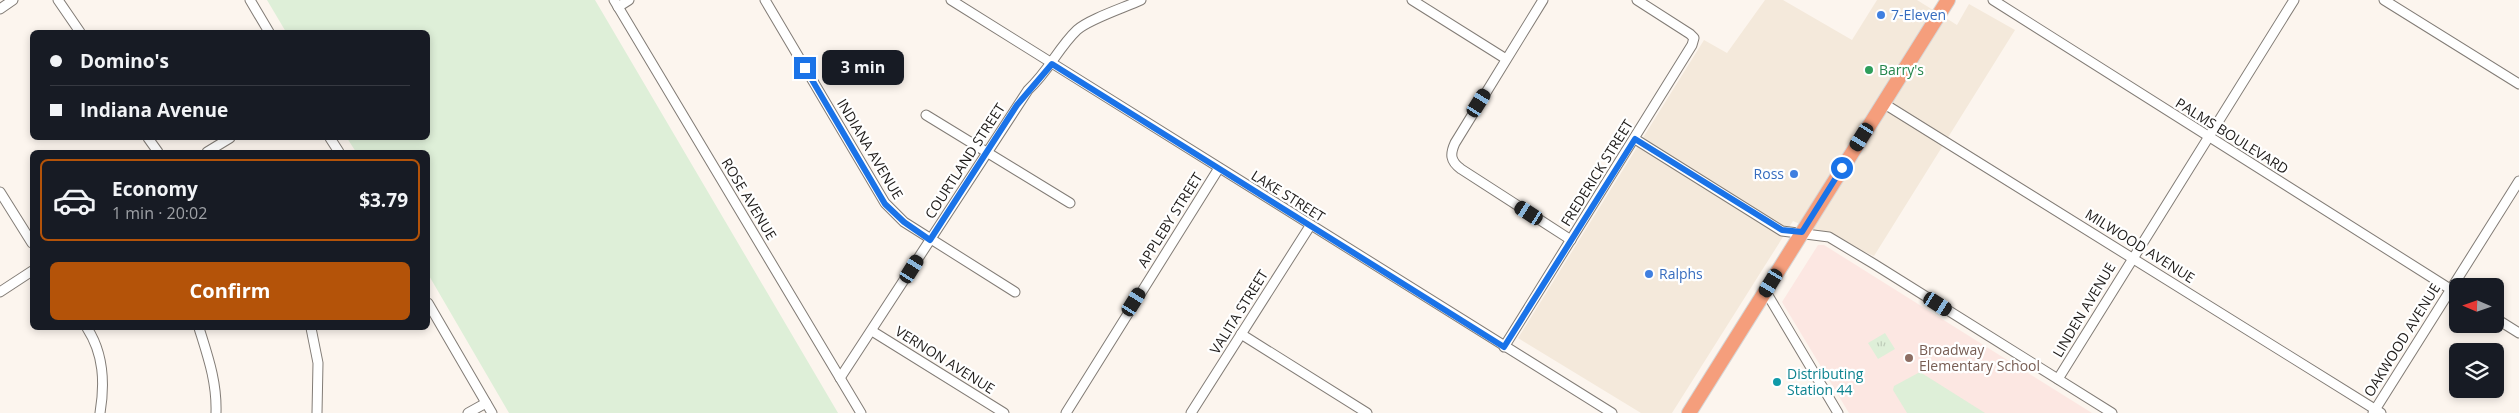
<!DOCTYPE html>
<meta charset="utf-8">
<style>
:root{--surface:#171b24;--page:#242831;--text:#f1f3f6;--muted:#9ea1a6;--line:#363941;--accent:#b45309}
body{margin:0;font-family:"Open Sans",sans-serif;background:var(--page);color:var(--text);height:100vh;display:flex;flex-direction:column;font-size:19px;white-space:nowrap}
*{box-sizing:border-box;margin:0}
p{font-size:16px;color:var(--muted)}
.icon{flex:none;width:28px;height:28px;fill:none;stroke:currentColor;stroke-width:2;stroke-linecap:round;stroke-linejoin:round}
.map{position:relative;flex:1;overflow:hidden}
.side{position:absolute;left:30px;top:150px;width:400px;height:180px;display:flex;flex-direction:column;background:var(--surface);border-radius:8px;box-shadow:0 2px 8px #0003}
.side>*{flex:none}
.top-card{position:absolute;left:30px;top:30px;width:400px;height:110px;border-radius:8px;box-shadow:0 2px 8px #0003;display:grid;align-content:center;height:110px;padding:0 20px;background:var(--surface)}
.needle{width:32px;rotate:272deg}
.tools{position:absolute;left:2449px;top:278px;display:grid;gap:10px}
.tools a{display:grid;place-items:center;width:55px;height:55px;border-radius:8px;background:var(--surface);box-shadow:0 2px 8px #0003;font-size:25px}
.end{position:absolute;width:22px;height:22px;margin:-11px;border:6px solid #1a73e8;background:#fff;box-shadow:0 0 0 2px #fff}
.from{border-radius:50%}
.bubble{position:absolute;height:35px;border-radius:8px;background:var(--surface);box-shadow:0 2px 8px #0003;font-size:16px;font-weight:700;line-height:35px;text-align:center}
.car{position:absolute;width:15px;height:30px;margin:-15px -8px;border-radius:6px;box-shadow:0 0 4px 1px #0007;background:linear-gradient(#222 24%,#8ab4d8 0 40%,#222 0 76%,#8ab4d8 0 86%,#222 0)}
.top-card b{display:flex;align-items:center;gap:18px;height:48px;font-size:19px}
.top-card b+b{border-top:1px solid var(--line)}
.top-card i{width:12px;height:12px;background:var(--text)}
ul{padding:9px 0 0;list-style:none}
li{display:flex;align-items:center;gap:15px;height:82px;margin:0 10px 8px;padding:0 10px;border:2px solid transparent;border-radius:8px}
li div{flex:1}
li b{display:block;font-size:19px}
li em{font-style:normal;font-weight:700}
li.selected{border-color:var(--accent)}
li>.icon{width:45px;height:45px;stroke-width:1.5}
.cta{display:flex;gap:10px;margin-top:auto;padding:10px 20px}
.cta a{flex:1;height:58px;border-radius:8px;background:var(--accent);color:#fff;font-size:20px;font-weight:700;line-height:58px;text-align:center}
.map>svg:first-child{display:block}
.built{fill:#f4e9db}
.education{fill:#fce7e2}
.grass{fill:#deefd8}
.park{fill:url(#park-tufts)}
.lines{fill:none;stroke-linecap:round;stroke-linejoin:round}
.minor-casing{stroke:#827c76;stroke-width:11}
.highway-casing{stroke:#d6d6d6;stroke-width:16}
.minor{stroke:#fff;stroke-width:9}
.highway{stroke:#f59e7c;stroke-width:14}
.route{stroke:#1a73e8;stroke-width:6}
.shop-dot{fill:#3f7fe0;stroke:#fff;stroke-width:2}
.leisure-dot{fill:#2e9e5b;stroke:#fff;stroke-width:2}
.education-dot{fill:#8d6e63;stroke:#fff;stroke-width:2}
.culture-dot{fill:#0f9aa8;stroke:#fff;stroke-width:2}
.labels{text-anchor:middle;stroke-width:4.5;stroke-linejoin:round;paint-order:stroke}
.shop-label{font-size:14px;fill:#366cbe;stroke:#fff;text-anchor:start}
.leisure-label{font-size:14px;fill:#27864d;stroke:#fff;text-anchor:start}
.street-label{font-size:14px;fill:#1e1b19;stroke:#fff}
.education-label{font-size:14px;fill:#785e54;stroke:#fff;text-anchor:start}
.culture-label{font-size:14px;fill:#0d838f;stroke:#fff;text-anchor:start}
</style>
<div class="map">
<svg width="2519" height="413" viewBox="0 0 2519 413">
<defs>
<pattern id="park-tufts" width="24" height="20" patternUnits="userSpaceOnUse" patternTransform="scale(1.25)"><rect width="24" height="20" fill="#deefd8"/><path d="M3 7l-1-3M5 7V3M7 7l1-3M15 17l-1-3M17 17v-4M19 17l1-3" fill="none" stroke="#beccb9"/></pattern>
</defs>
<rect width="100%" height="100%" fill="#fcf5ee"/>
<!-- built -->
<path class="built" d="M1765 0H1783L1852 40 1877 0H1917L1957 25 1969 4 2015 30 1874 256 1793 221 1672 413H1641L1518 338 1704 40 1727 53Z"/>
<!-- education -->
<path class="education" d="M1818 245H1824L2092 413H1849L1782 302Z"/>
<!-- grass -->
<g class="grass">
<path d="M267 0H595L838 413H509L428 274V152H356L347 138H428V32H286Z"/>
<path d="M1920 372 1985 413H1907L1893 390 1894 386Z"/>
</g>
<!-- park -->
<path class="park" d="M1885 333 1895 349 1878 359 1868 343Z"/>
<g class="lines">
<!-- minor casing -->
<g class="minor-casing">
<g id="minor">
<path d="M58 0 80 32"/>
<path d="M250 0 269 32"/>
<path d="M614 0 861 413"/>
<path d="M765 0 885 203 904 222 1015 292"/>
<path d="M951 0 1612 413"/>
<path d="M1412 0 1506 59"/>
<path d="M1543 0 1455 143C1450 154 1450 161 1461 169L1571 240"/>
<path d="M1993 0 2458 294"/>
<path d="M2384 0 2519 84"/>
<path d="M618 7 629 0"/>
<path d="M0 9 13 0"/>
<path d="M1883 103 2381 413"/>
<path d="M926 115 1070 203"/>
<path d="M148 138 158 152"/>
<path d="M330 138 339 152"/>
<path d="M1635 139 1782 231 1829 237 1874 264 2112 413"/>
<path d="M207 152 230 138"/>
<path d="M0 192 32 243"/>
<path d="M0 292 32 271"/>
<path d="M1766 292 1838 413"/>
<path d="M428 303 492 413"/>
<path d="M2495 318 2519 333"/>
<path d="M87 328C104 354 105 383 100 413"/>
<path d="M199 328C208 357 217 382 216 413"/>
<path d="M311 328 318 363 317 413"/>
<path d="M872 331 1004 413"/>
<path d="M1241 334 1367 413"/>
<path d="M1504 347 1692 45 1694 38 1690 34 1637 0"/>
<path d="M840 378 1028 90C1049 71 1058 48 1077 30 1089 19 1126 7 1141 0"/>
<path d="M2058 379 2294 0"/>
<path d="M468 413 486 403"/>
<path d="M1066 413 1219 168"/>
<path d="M1191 413 1310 226"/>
<path d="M2373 413 2519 181"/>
</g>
</g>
<!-- highway casing -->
<g class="highway-casing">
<path id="highway" d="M1689 413 1948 0"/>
</g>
<!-- minor -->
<use href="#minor" class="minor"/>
<!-- highway -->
<use href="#highway" class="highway"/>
</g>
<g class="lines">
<!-- route -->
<path class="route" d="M805 68 885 204 904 222 930 240 1017 105 1052 64 1504 347 1635 139 1782 230 1802 232 1842 168"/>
</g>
<!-- markers -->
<g class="shop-dot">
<circle cx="1881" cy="15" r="5"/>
<circle cx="1794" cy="174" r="5"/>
<circle cx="1649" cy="274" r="5"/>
</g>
<circle class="leisure-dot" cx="1869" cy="70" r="5"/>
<circle class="education-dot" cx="1909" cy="358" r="5"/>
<circle class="culture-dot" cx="1777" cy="382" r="5"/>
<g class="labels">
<!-- shop labels -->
<g class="shop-label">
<text x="1891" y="20">7-Eleven</text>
<text x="1784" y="179" text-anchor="end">Ross</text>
<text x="1659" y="279">Ralphs</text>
</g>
<!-- leisure labels -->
<g class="leisure-label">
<text x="1879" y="75">Barry's</text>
</g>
<!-- street labels -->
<g class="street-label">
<text transform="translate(2232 136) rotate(32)" y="5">PALMS BOULEVARD</text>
<text transform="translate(870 149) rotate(59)" y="5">INDIANA AVENUE</text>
<text transform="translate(965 161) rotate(-57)" y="5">COURTLAND STREET</text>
<text transform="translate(1597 173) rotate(-58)" y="5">FREDERICK STREET</text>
<text transform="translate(1288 196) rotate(32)" y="5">LAKE STREET</text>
<text transform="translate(749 199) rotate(59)" y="5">ROSE AVENUE</text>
<text transform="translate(1170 220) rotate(-58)" y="5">APPLEBY STREET</text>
<text transform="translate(2140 246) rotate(32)" y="5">MILWOOD AVENUE</text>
<text transform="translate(2084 310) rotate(-59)" y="5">LINDEN AVENUE</text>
<text transform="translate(1239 312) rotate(-58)" y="5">VALITA STREET</text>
<text transform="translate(2402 340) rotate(-58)" y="5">OAKWOOD AVENUE</text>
<text transform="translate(945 360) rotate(32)" y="5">VERNON AVENUE</text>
</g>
<!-- education labels -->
<g class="education-label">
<text x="1919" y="355">Broadway<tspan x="1919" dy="16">Elementary School</tspan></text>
</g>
<!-- culture labels -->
<g class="culture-label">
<text x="1787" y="379">Distributing<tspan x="1787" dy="16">Station 44</tspan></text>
</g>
</g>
</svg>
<div class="tools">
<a><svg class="needle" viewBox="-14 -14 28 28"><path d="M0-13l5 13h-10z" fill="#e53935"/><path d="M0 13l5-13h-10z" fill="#9ea1a6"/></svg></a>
<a><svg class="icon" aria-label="layers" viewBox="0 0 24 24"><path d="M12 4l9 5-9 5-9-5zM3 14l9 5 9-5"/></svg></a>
</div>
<i class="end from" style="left:1842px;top:168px"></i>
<i class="end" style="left:805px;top:68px"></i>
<div class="bubble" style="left:822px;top:50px;width:82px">3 min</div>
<i class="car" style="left:1479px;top:103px;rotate:32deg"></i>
<i class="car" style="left:1862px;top:137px;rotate:212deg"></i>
<i class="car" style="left:1529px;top:213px;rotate:303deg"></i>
<i class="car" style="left:912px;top:269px;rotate:32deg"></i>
<i class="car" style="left:1771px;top:283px;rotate:211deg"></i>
<i class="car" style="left:1134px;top:302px;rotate:32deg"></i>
<i class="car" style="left:1938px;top:304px;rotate:122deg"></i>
<div class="top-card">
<b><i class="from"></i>Domino's</b>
<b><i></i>Indiana Avenue</b>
</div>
<section class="side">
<ul>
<li class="selected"><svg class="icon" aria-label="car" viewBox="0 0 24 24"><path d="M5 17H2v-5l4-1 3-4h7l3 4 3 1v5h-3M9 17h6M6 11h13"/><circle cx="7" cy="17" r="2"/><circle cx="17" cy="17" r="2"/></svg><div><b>Economy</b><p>1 min · 20:02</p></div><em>$3.79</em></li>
</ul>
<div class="cta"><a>Confirm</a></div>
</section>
</div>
